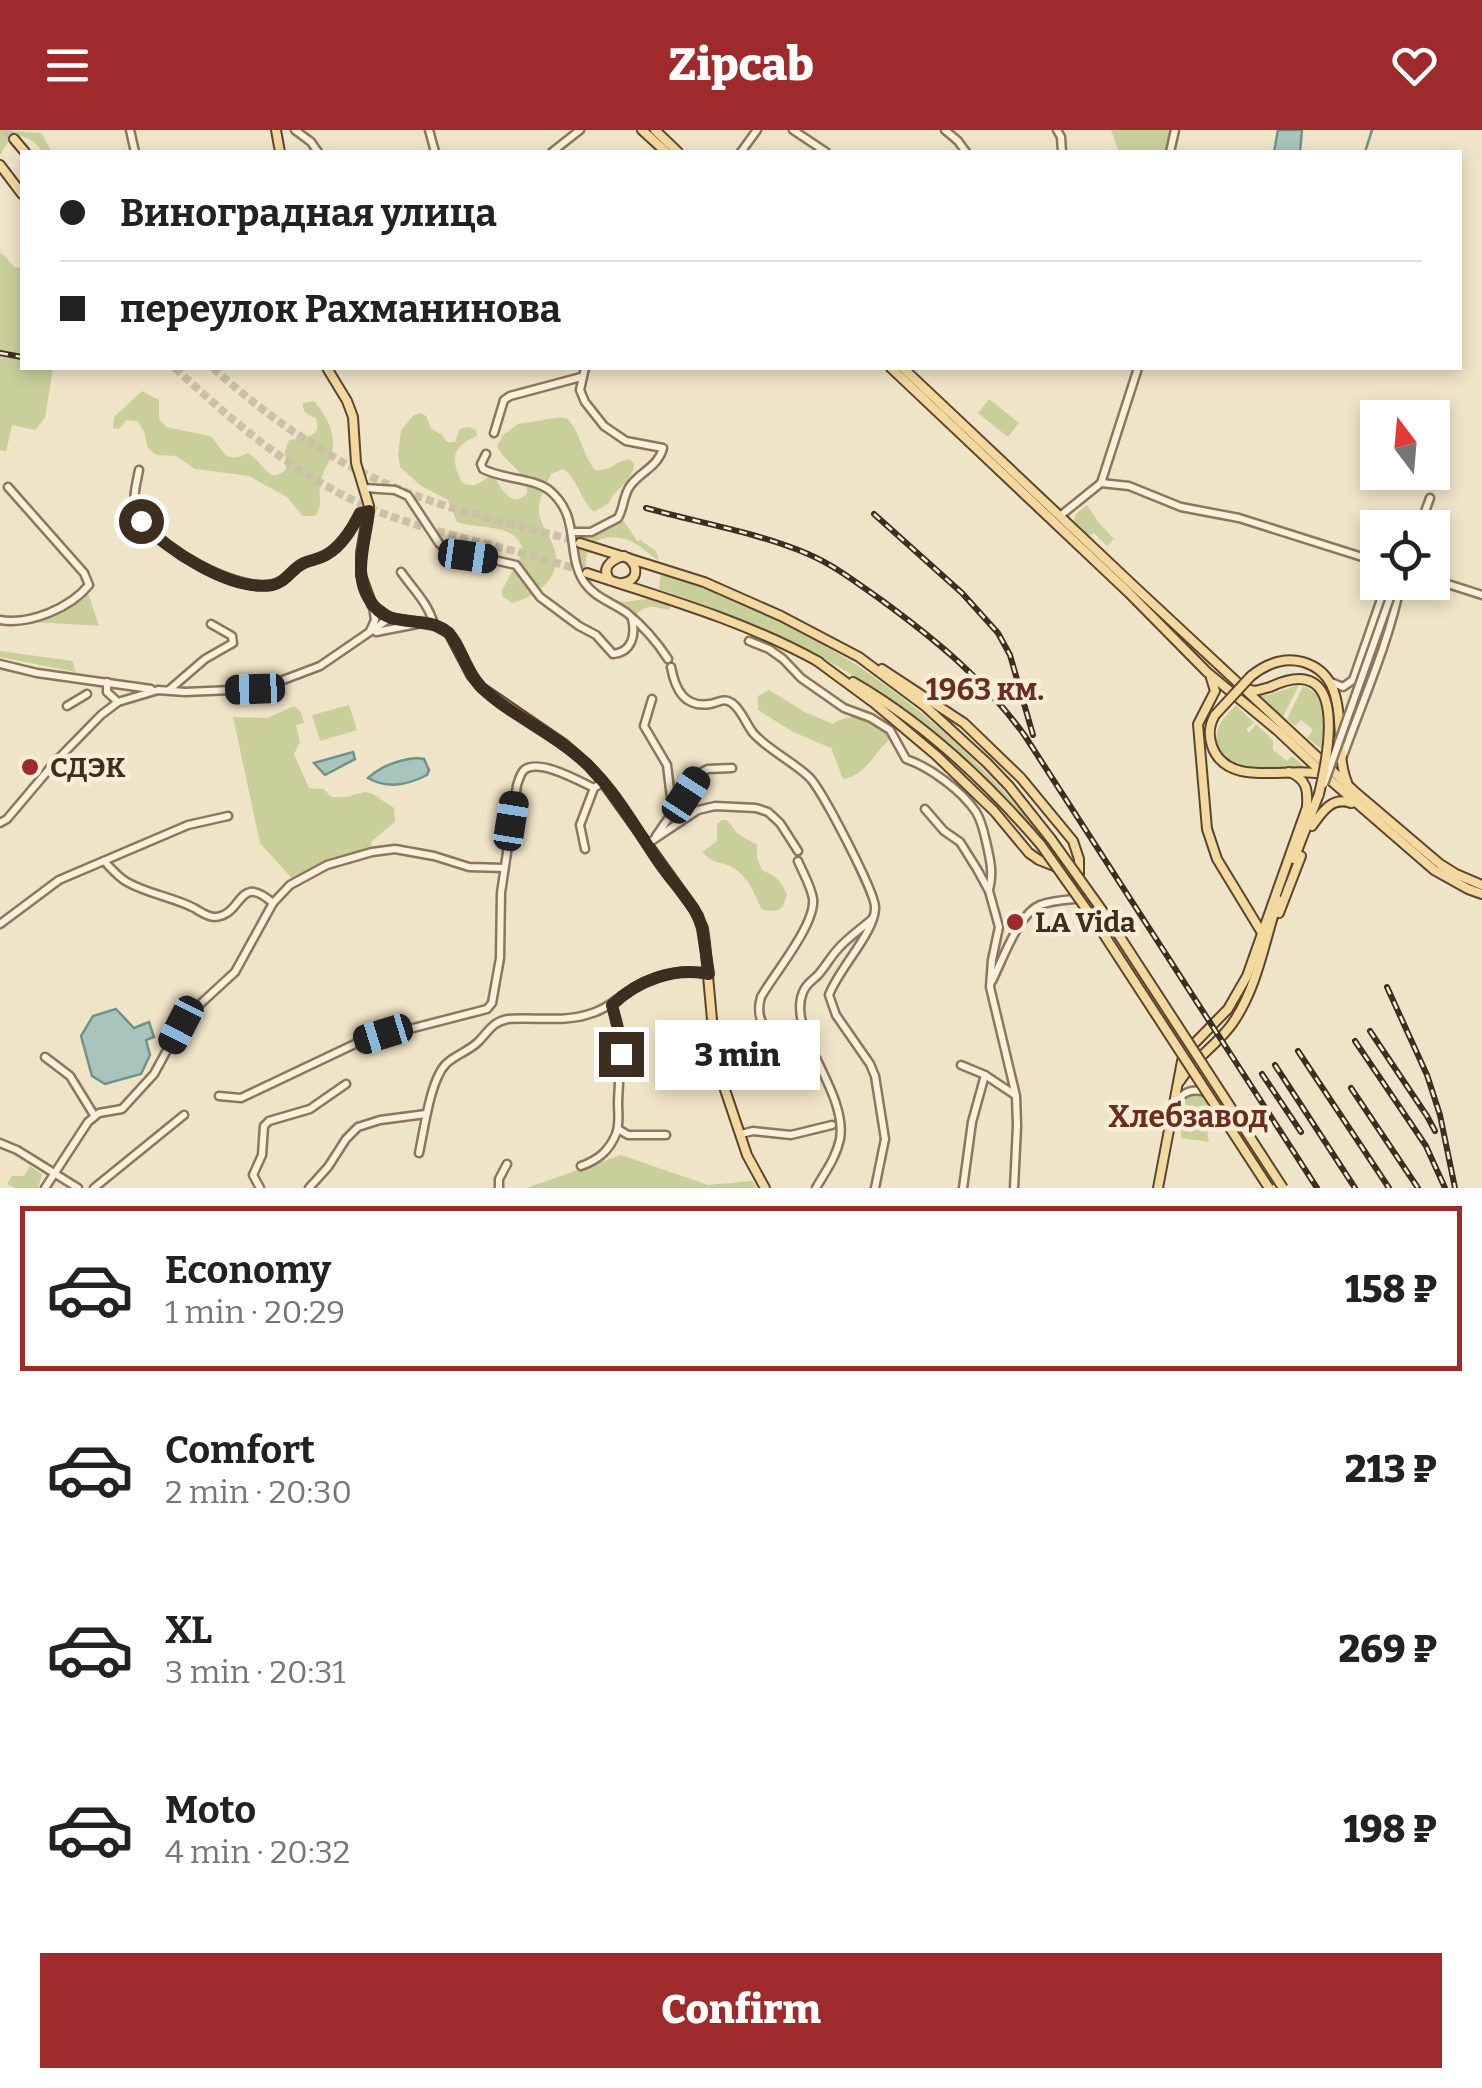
<!DOCTYPE html>
<meta charset="utf-8">
<style>
:root{--surface:#fff;--page:#f6f6f6;--text:#222;--muted:#767676;--line:#e0e0e0;--accent:#9e2a2b}
body{margin:0;font-family:Bitter,serif;background:var(--page);color:var(--text);height:100vh;display:flex;flex-direction:column;font-size:38px;white-space:nowrap}
*{box-sizing:border-box;margin:0}
p{font-size:32px;color:var(--muted)}
.icon{flex:none;width:55px;height:55px;fill:none;stroke:currentColor;stroke-width:2;stroke-linecap:round;stroke-linejoin:round}
.map{position:relative;height:1058px;overflow:hidden}
.panel{display:flex;flex-direction:column;background:var(--surface);flex:1}
.panel>*{flex:none}
.banner{position:absolute;left:20px;top:20px;width:1442px;height:220px;border-radius:0px;box-shadow:0 5px 15px #0003;display:grid;align-content:center;height:220px;padding:0 40px;background:var(--surface)}
.needle{width:65px;rotate:344deg}
.controls{position:absolute;left:1360px;top:270px;display:grid;gap:20px}
.controls a{display:grid;place-items:center;width:90px;height:90px;border-radius:0px;background:var(--surface);box-shadow:0 5px 15px #0003;font-size:50px}
.end{position:absolute;width:45px;height:45px;margin:-22px;border:12px solid #3d2e20;background:#fff;box-shadow:0 0 0 5px #fff}
.from{border-radius:50%}
.bubble{position:absolute;height:70px;border-radius:0px;background:var(--surface);box-shadow:0 5px 15px #0003;font-size:32px;font-weight:800;line-height:70px;text-align:center}
.car{position:absolute;width:30px;height:60px;margin:-30px -15px;border-radius:12px;box-shadow:0 0 8px 2px #0007;background:linear-gradient(#222 24%,#8ab4d8 0 40%,#222 0 76%,#8ab4d8 0 86%,#222 0)}
.banner b{display:flex;align-items:center;gap:35px;height:95px;font-size:38px}
.banner b+b{border-top:2px solid var(--line)}
.banner i{width:25px;height:25px;background:var(--text)}
ul{padding:18px 0 0;list-style:none}
li{display:flex;align-items:center;gap:30px;height:165px;margin:0 20px 15px;padding:0 20px;border:5px solid transparent;border-radius:0px}
li div{flex:1}
li b{display:block;font-size:38px}
li em{font-style:normal;font-weight:800}
li.active{border-color:var(--accent)}
li>.icon{width:90px;height:90px;stroke-width:1.5}
.action{display:flex;gap:20px;margin-top:auto;padding:20px 40px}
.action a{flex:1;height:115px;border-radius:0px;background:var(--accent);color:#fff;font-size:40px;font-weight:800;line-height:115px;text-align:center}
header{display:flex;justify-content:space-between;align-items:center;height:130px;padding:0 40px;background:var(--accent);color:#fff;font-size:45px;font-weight:800}
.map>svg:first-child{display:block}
.green{fill:#c9cf9b}
.water{fill:#a9c4bc;stroke:#6f938a;stroke-width:2.5}
.lines{fill:none;stroke-linecap:round;stroke-linejoin:round}
.stream{stroke:#6f938a;stroke-width:2.5}
.major-tunnel{stroke:#ccc0a6;stroke-width:8;stroke-dasharray:8 4;stroke-linecap:butt}
.minor-casing{stroke:#8d765c;stroke-width:11}
.major-casing{stroke:#5b4430;stroke-width:12}
.minor{stroke:#faf1dc;stroke-width:6}
.major{stroke:#f3d9a0;stroke-width:8}
.rail-casing{stroke:#3d2e20;stroke-width:6}
.rail{stroke:#f7eed8;stroke-width:2.5;stroke-dasharray:8;stroke-linecap:butt}
.minor-bridge-casing{stroke:#8d765c;stroke-width:11;stroke-linecap:butt}
.major-bridge-casing{stroke:#5b4430;stroke-width:12;stroke-linecap:butt}
.minor-bridge{stroke:#faf1dc;stroke-width:6}
.major-bridge{stroke:#f3d9a0;stroke-width:8}
.route{stroke:#3d2e20;stroke-width:12}
.poi-dot{fill:#9e2a2b;stroke:#f7eed8;stroke-width:4}
.labels{text-anchor:middle;stroke-width:9;stroke-linejoin:round;paint-order:stroke}
.poi-label{font-size:28px;font-weight:bold;fill:#3d2e20;stroke:#f7eed8;text-anchor:start}
.neighbourhood-label{font-size:30px;font-weight:bold;fill:#6b2e1e;stroke:#f7eed8}
</style>
<header><svg class="icon" aria-label="menu" viewBox="0 0 24 24"><path d="M4 6h16M4 12h16M4 18h16"/></svg>Zipcab<svg class="icon" aria-label="heart" viewBox="0 0 24 24"><path d="M12 20l-8-8c-3-5 5-10 8-4 3-6 11-1 8 4z"/></svg></header>
<div class="map">
<svg width="1482" height="1058" viewBox="0 0 1482 1058">
<rect width="100%" height="100%" fill="#f0e4c8"/>
<!-- green -->
<g class="green">
<path d="M0 0 41 3 52 22H43L33 11 22 6 8 12 0 25Z"/>
<path d="M1111 0H1179L1174 22H1119Z"/>
<path d="M0 123 4 125 14 137 22 138V238H53L45 288 35 300 12 295 6 322 0 320Z"/>
<path d="M142 261 159 270V289L166 297 210 306C224 319 224 336 248 323 263 330 268 357 286 339L285 321 289 310C302 308 323 308 316 289 309 284 302 284 303 273L314 271C329 289 339 308 329 332 325 339 321 346 320 355 318 368 324 374 315 386H302L287 367 249 346 195 339 176 326 157 325 152 322 148 318 144 301 137 291 126 290 119 299 113 298 114 287Z"/>
<path d="M989 269 1019 293 1008 307 978 283Z"/>
<path d="M421 283 426 286 431 298 442 305 447 312H455L460 299 468 297 476 300 477 306C452 317 450 328 462 352 475 359 478 353 489 347L495 348C502 360 513 379 527 363 528 341 505 334 497 316L503 305 518 294 561 287 568 289C581 304 582 324 595 340 610 342 616 331 629 329L634 333C634 351 615 358 609 373L594 382C580 370 579 350 563 339L551 344C546 355 538 370 539 382 540 395 550 405 554 418 564 447 536 467 512 473L502 466V460L523 422C518 392 480 400 457 392L448 370 421 356 400 337 398 325 401 300 414 285Z"/>
<path d="M1087 375 1099 393 1114 409 1107 416 1094 403 1089 406 1074 391 1076 384Z"/>
<path d="M623 390 638 412 640 410 656 421 659 430C647 424 639 413 625 409 582 397 572 446 608 467 625 476 630 470 647 469 654 469 663 474 670 476V480C651 477 650 472 633 487 625 477 616 474 605 467 584 453 579 431 577 407 594 409 609 400 623 390Z"/>
<path d="M661 441 713 460 716 464C737 473 758 481 779 491 886 543 976 622 1049 714L1046 715C972 623 876 549 767 500 732 485 695 472 659 459Z"/>
<path d="M88 463 99 496 34 492V489L56 483Z"/>
<path d="M0 521 73 531 75 542 0 527Z"/>
<path d="M1299 555 1283 587 1271 579 1256 565H1268Z"/>
<path d="M1303 556C1332 566 1326 597 1325 622L1307 608 1313 600 1301 590 1295 596 1287 589Z"/>
<path d="M769 560 805 582 833 594C851 580 881 588 890 609 875 621 866 646 843 649L831 618 793 602 758 580V566Z"/>
<path d="M349 575 357 600 320 611 312 585Z"/>
<path d="M1236 575 1254 593 1246 599 1249 603 1256 594 1273 610V620L1287 631 1292 626 1307 639C1282 639 1228 647 1218 617 1212 599 1224 587 1236 575Z"/>
<path d="M294 576 301 582 304 593 296 595 300 612 294 624 309 658 323 659 332 667H346L365 662 373 664 394 678 395 692 372 711 369 720 330 733 295 752 260 713 233 587 267 588Z"/>
<path d="M722 690H727L738 704 757 715V728L762 740C775 746 782 751 787 765L783 776 777 781 762 780C755 764 748 746 732 737 718 730 716 736 702 722L717 711V694Z"/>
<path d="M1193 963 1206 968 1214 983 1210 986 1204 981 1203 983 1209 1002 1207 1003 1209 1012 1181 1008 1182 973 1186 966Z"/>
<path d="M621 1025 708 1055 752 1051 757 1058H526Z"/>
<path d="M30 1036 42 1044 38 1058H15L7 1054 12 1046H24Z"/>
</g>
<!-- water -->
<g class="water">
<path d="M1278 0H1302L1300 22H1274Z"/>
<path d="M353 622 355 629 325 645 314 633Z"/>
<path d="M416 628 424 629 429 640 427 645C408 655 387 659 368 648 381 636 398 630 416 628Z"/>
<path d="M116 879 134 898 149 892 154 907 146 910 150 925 141 944 105 954 92 946 81 906 93 886Z"/>
</g>
<g class="lines">
<!-- stream -->
<path class="stream" d="M1365 22 1372 0"/>
<!-- major-tunnel -->
<g class="major-tunnel">
<path d="M6 0 14 9"/>
<path d="M175 238C234 293 296 346 372 379 440 407 515 417 584 442"/>
<path d="M213 238C262 282 317 322 378 350 440 379 510 393 576 411"/>
</g>
<!-- minor casing -->
<g class="minor-casing">
<g id="minor">
<path d="M130 0 135 22"/>
<path d="M295 0 311 12 318 22"/>
<path d="M429 0 435 22"/>
<path d="M793 0 826 22"/>
<path d="M945 0 958 11 966 22"/>
<path d="M1057 0 1061 7 1062 22"/>
<path d="M552 22 580 0"/>
<path d="M741 22 757 0"/>
<path d="M1170 22 1175 0"/>
<path d="M494 303 504 270 510 266 581 247"/>
<path d="M486 324 481 334 483 339C502 349 533 348 549 360 582 387 565 423 584 452 595 468 612 472 627 483 643 496 657 512 668 529"/>
<path d="M139 340C136 356 131 370 138 385 153 416 239 462 273 455 285 452 288 444 297 437 306 430 317 430 326 425 342 416 352 399 360 383L369 381"/>
<path d="M1101 353 1129 356 1181 377 1239 388 1378 432"/>
<path d="M365 358 395 360 408 366 439 413 445 419 516 435 540 467 579 496 596 505 613 524C632 522 636 505 632 489"/>
<path d="M1060 386 1101 353 1138 238"/>
<path d="M1419 398 1430 368"/>
<path d="M573 402H591L618 388C624 378 623 366 630 356 641 341 658 337 663 318L626 311 604 296 585 272 580 260 585 238"/>
<path d="M401 442C413 459 429 474 434 495"/>
<path d="M1432 449 1482 465"/>
<path d="M0 490C30 495 70 478 89 455L84 443 8 357"/>
<path d="M370 501 375 490 373 476"/>
<path d="M376 502 417 494"/>
<path d="M749 511 769 519 783 529 801 548 844 578 871 588 890 600 906 629C930 637 962 661 976 682 983 693 985 708 988 720 991 734 993 745 989 760"/>
<path d="M0 534 37 543 151 559"/>
<path d="M671 537C675 559 684 578 710 574 718 573 723 567 732 573 742 580 746 595 754 604 770 621 792 631 809 647 821 658 875 762 875 777 876 801 839 838 829 865L836 885 870 934 875 946 885 1009 875 1058"/>
<path d="M107 552V562L118 572"/>
<path d="M1331 552 1343 557 1353 550 1387 452"/>
<path d="M169 560 205 529 233 513 232 506 211 494"/>
<path d="M652 569 644 596 667 635 673 684"/>
<path d="M67 576 87 564"/>
<path d="M1343 626C1363 570 1390 510 1401 452"/>
<path d="M925 679 944 701 960 712 977 739 989 761 999 797 992 830 990 857 1016 966 1017 996 1014 1058"/>
<path d="M0 693 7 689 56 631 101 585 118 572 158 560 185 562 255 559 275 553 320 536 390 488"/>
<path d="M656 706 700 643 708 639 732 638"/>
<path d="M647 714 698 680 715 676 756 678 768 682 780 693 798 721"/>
<path d="M585 719 580 695 594 658 603 652"/>
<path d="M104 731C111 738 118 747 127 752 148 764 173 767 194 778 201 782 207 787 215 787 244 785 237 742 273 773"/>
<path d="M798 731C803 743 811 756 813 769 816 794 774 844 761 867 751 900 785 922 814 923"/>
<path d="M0 794 59 750 188 695 228 686"/>
<path d="M992 851C1002 831 1019 783 1040 775 1056 769 1073 770 1090 767"/>
<path d="M45 927 70 946 94 985"/>
<path d="M1194 932 1277 1058"/>
<path d="M961 935 985 945 1015 965"/>
<path d="M219 966 241 968 359 912 487 879 492 873 500 828 501 763 517 655C519 650 520 644 524 640 539 628 579 651 594 658"/>
<path d="M1174 974C1183 962 1191 958 1206 962"/>
<path d="M618 999 628 1005H666"/>
<path d="M741 1004 753 1001 791 1005 832 995"/>
<path d="M0 1013 17 1020 78 1058"/>
<path d="M419 1023C424 1001 430 950 446 934 455 925 469 921 478 912 489 901 492 892 508 889 533 887 562 892 586 885 603 881 613 872 626 863 650 846 680 838 708 844"/>
<path d="M581 1036C598 1030 609 1021 616 1004 620 994 618 983 618 972 620 933 622 914 612 875"/>
<path d="M45 1058 88 992 99 983 122 979 154 944 184 889 235 842 273 773 290 755 327 735 372 722 395 719 434 726 469 737 504 738"/>
<path d="M94 1058 184 985"/>
<path d="M260 1058 253 1045 262 1025 264 996 269 991 310 979 346 954"/>
<path d="M309 1058 328 1037 346 1009 358 997 380 990 426 984"/>
<path d="M499 1058V1049L507 1034"/>
<path d="M816 1058C825 1042 836 1028 840 1009 848 961 786 902 803 862 806 854 813 850 818 845 825 837 830 828 837 820 847 808 861 799 872 789"/>
<path d="M963 1058 972 992 985 945"/>
</g>
</g>
<!-- major casing -->
<g class="major-casing">
<g id="major">
<path d="M276 0 280 22"/>
<path d="M642 0 666 22"/>
<path d="M655 0 678 22"/>
<path d="M14 9 25 22"/>
<path d="M0 35 22 64"/>
<path d="M327 238 347 271 353 287 356 333 369 376 361 423V445L372 475 390 488 434 495 449 503 471 545 482 558 564 614 587 634 603 652 694 779 703 798 705 813 716 933 747 1025 765 1058"/>
<path d="M891 238 1129 463 1207 542 1278 601 1329 649 1434 740 1468 759 1482 764"/>
<path d="M903 238 1136 458 1353 660 1440 734 1456 744 1482 755"/>
<path d="M580 413 704 452 781 486 859 527 926 577 987 633 1009 656 1051 709"/>
<path d="M587 443C667 469 745 491 819 532"/>
<path d="M610 450C600 438 612 429 624 426"/>
<path d="M623 453C638 450 639 437 628 428"/>
<path d="M817 531 874 573 937 626 994 681 1029 723 1039 730 1074 744 1076 747"/>
<path d="M882 539 964 593 1021 648 1073 711 1079 729V751"/>
<path d="M1251 546C1266 534 1284 527 1303 532 1355 547 1331 615 1347 652"/>
<path d="M1211 548 1215 561 1198 594 1207 699 1217 729 1262 803"/>
<path d="M853 552C926 594 987 652 1041 715"/>
<path d="M1245 559 1255 561 1270 557"/>
<path d="M1215 585C1209 595 1208 604 1212 616 1227 659 1288 636 1322 644"/>
<path d="M1312 696C1322 682 1332 666 1351 673"/>
<path d="M1294 729 1319 664"/>
<path d="M1098 780 1194 932"/>
<path d="M1279 783 1301 726"/>
<path d="M1180 951C1194 929 1217 915 1232 894 1258 857 1264 812 1278 770"/>
<path d="M1158 1058 1182 931 1187 921 1228 879 1247 846 1307 677C1308 660 1307 649 1289 642"/>
</g>
</g>
<!-- minor -->
<use href="#minor" class="minor"/>
<!-- major -->
<use href="#major" class="major"/>
<!-- rail casing -->
<g class="rail-casing">
<g id="rail">
<path d="M0 223 22 227"/>
<path d="M646 378C700 393 756 402 808 424 834 435 857 453 880 469 936 510 984 549 1025 606L1317 1058"/>
<path d="M874 384 962 463 998 503 1010 525 1033 605"/>
<path d="M1387 857 1427 945 1440 985 1455 1058"/>
<path d="M1370 901 1427 986 1435 1001"/>
<path d="M1355 911 1426 1016 1445 1058"/>
<path d="M1298 921 1389 1058"/>
<path d="M1275 935 1355 1058"/>
<path d="M1262 944 1301 1002"/>
<path d="M1351 958 1418 1058"/>
</g>
</g>
<!-- rail -->
<use href="#rail" class="rail"/>
<!-- minor-bridge casing -->
<g class="minor-bridge-casing">
<path id="minor-bridge" d="M1324 654 1391 465"/>
</g>
<!-- major-bridge casing -->
<g class="major-bridge-casing">
<g id="major-bridge">
<path d="M1270 557C1349 520 1329 622 1319 664"/>
<path d="M1215 585 1251 546"/>
<path d="M1051 709 1109 790 1283 1058"/>
<path d="M1041 715 1099 797 1269 1058"/>
</g>
</g>
<!-- minor-bridge -->
<use href="#minor-bridge" class="minor-bridge"/>
<!-- major-bridge -->
<use href="#major-bridge" class="major-bridge"/>
</g>
<g class="lines">
<!-- route -->
<path class="route" d="M141 391C166 420 232 462 272 455 287 452 291 439 304 433 311 430 319 429 326 425 342 416 352 399 360 383L369 381C366 413 350 448 374 476 393 499 423 485 445 500 459 509 466 542 481 557 507 583 551 602 580 628 613 656 634 696 658 731 671 750 687 767 698 786L702 798 709 844C674 837 638 850 612 875L619 902 621 924"/>
</g>
<!-- markers -->
<g class="poi-dot">
<circle cx="30" cy="637" r="10"/>
<circle cx="1015" cy="792" r="10"/>
</g>
<g class="labels">
<!-- poi labels -->
<g class="poi-label">
<text x="50" y="647">СДЭК</text>
<text x="1035" y="802">LA Vida</text>
</g>
<!-- neighbourhood labels -->
<g class="neighbourhood-label">
<text x="985" y="570">1963 км.</text>
<text x="1188" y="997">Хлебзавод</text>
</g>
</g>
</svg>
<div class="controls">
<a><svg class="needle" viewBox="-14 -14 28 28"><path d="M0-13l5 13h-10z" fill="#e53935"/><path d="M0 13l5-13h-10z" fill="#767676"/></svg></a>
<a><svg class="icon" aria-label="locate" viewBox="0 0 24 24"><circle cx="12" cy="12" r="6"/><path d="M12 2v4M12 18v4M2 12h4M18 12h4"/></svg></a>
</div>
<i class="end from" style="left:141px;top:391px"></i>
<i class="end" style="left:621px;top:924px"></i>
<div class="bubble" style="left:655px;top:890px;width:165px">3 min</div>
<i class="car" style="left:468px;top:426px;rotate:98deg"></i>
<i class="car" style="left:255px;top:559px;rotate:268deg"></i>
<i class="car" style="left:686px;top:665px;rotate:33deg"></i>
<i class="car" style="left:511px;top:691px;rotate:9deg"></i>
<i class="car" style="left:181px;top:895px;rotate:207deg"></i>
<i class="car" style="left:383px;top:904px;rotate:253deg"></i>
<div class="banner">
<b><i class="from"></i>Виноградная улица</b>
<b><i></i>переулок Рахманинова</b>
</div>
</div>
<section class="panel">
<ul>
<li class="active"><svg class="icon" aria-label="car" viewBox="0 0 24 24"><path d="M5 17H2v-5l4-1 3-4h7l3 4 3 1v5h-3M9 17h6M6 11h13"/><circle cx="7" cy="17" r="2"/><circle cx="17" cy="17" r="2"/></svg><div><b>Economy</b><p>1 min · 20:29</p></div><em>158 ₽</em></li>
<li><svg class="icon" aria-label="car" viewBox="0 0 24 24"><path d="M5 17H2v-5l4-1 3-4h7l3 4 3 1v5h-3M9 17h6M6 11h13"/><circle cx="7" cy="17" r="2"/><circle cx="17" cy="17" r="2"/></svg><div><b>Comfort</b><p>2 min · 20:30</p></div><em>213 ₽</em></li>
<li><svg class="icon" aria-label="car" viewBox="0 0 24 24"><path d="M5 17H2v-5l4-1 3-4h7l3 4 3 1v5h-3M9 17h6M6 11h13"/><circle cx="7" cy="17" r="2"/><circle cx="17" cy="17" r="2"/></svg><div><b>XL</b><p>3 min · 20:31</p></div><em>269 ₽</em></li>
<li><svg class="icon" aria-label="car" viewBox="0 0 24 24"><path d="M5 17H2v-5l4-1 3-4h7l3 4 3 1v5h-3M9 17h6M6 11h13"/><circle cx="7" cy="17" r="2"/><circle cx="17" cy="17" r="2"/></svg><div><b>Moto</b><p>4 min · 20:32</p></div><em>198 ₽</em></li>
</ul>
<div class="action"><a>Confirm</a></div>
</section>
